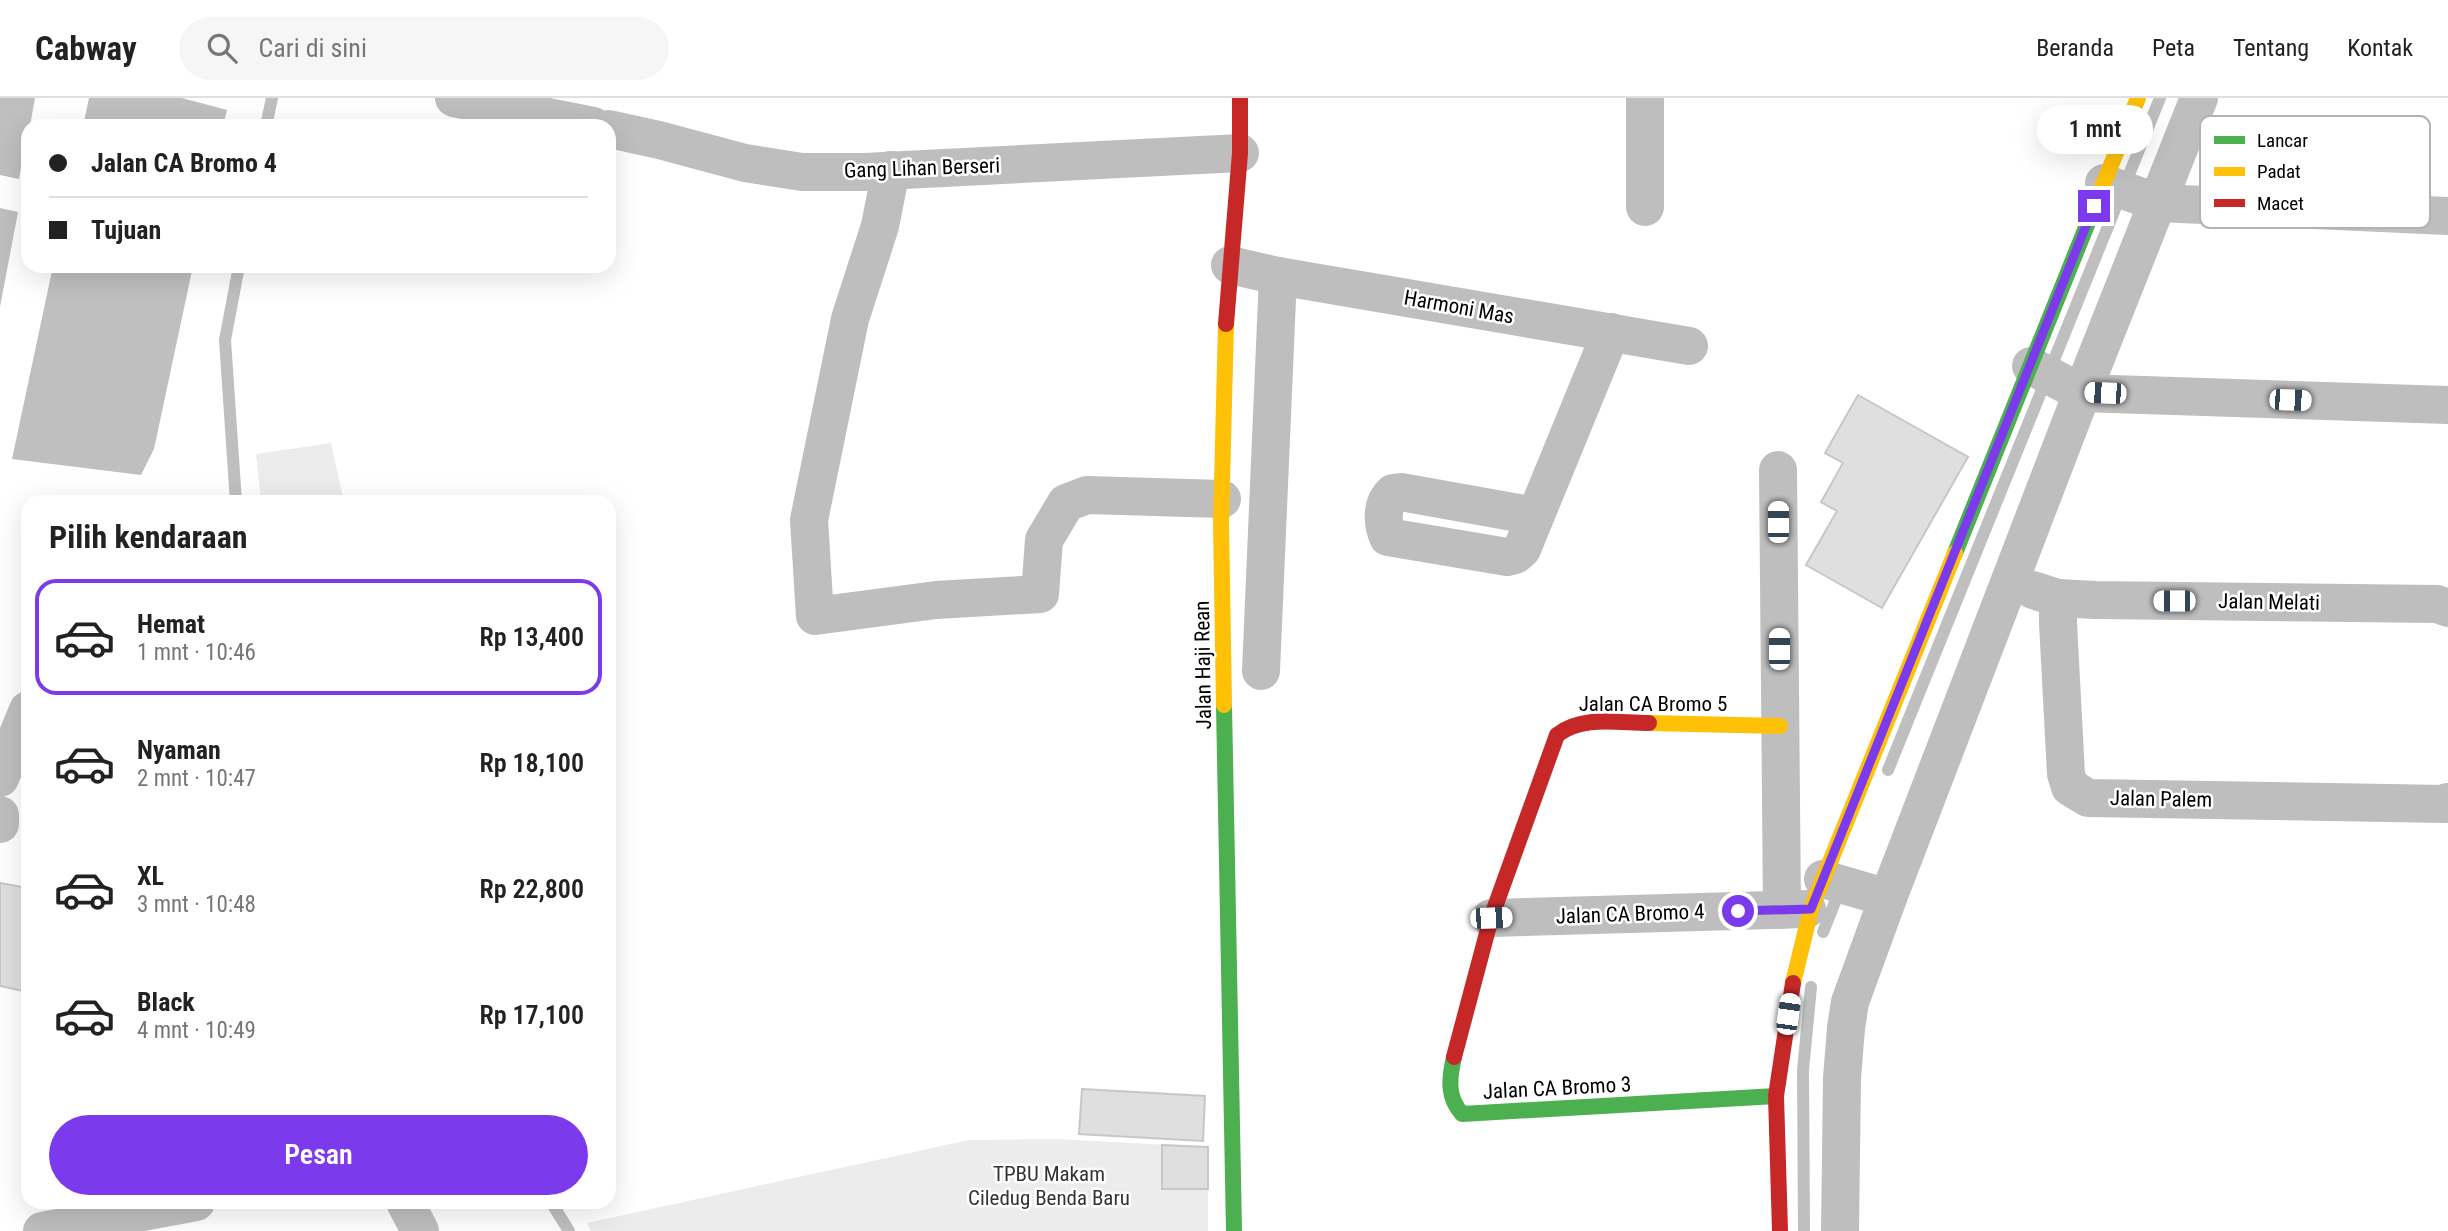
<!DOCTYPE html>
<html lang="id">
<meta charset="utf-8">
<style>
:root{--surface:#fff;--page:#f6f6f6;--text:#222;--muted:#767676;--line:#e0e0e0;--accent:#7c3aed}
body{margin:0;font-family:"Roboto Condensed",sans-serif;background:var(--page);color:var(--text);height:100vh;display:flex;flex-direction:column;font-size:26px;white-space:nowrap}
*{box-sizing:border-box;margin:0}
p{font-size:23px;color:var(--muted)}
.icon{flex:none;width:38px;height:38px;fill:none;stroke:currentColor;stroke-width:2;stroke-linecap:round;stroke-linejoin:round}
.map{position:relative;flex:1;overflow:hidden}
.details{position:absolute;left:21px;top:397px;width:595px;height:714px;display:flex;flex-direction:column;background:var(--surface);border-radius:21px;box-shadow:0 7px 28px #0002}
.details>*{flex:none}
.top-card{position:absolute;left:21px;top:21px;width:595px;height:154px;border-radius:21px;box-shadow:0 7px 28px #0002;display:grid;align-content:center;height:154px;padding:0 28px;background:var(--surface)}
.end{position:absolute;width:32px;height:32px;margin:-16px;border:9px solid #7c3aed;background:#fff;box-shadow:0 0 0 4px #fff}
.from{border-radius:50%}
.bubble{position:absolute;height:49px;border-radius:24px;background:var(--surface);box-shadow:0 7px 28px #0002;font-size:23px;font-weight:600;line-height:49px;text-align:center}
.car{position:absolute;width:21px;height:42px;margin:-21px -10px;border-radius:9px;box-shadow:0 0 5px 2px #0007;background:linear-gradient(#fff 24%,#345 0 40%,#fff 0 76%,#345 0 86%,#fff 0)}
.top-card b{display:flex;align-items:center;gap:24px;height:66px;font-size:26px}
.top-card b+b{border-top:2px solid var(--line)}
.top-card i{width:18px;height:18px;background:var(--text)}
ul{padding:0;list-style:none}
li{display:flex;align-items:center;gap:21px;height:116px;margin:0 14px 10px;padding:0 14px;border:4px solid transparent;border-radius:21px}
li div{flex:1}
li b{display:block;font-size:26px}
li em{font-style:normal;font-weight:600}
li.active{border-color:var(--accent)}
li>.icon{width:63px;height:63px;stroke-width:1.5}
h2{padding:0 28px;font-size:32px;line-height:84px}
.cta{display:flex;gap:14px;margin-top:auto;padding:14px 28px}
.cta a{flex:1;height:80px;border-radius:42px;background:var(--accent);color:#fff;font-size:28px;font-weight:600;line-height:80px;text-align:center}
header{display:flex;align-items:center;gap:42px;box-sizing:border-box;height:98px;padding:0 35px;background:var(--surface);border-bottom:2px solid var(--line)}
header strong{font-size:33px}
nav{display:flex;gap:38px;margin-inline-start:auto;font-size:24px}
.search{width:490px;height:63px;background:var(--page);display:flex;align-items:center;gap:18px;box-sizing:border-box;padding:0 24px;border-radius:38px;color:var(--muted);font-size:26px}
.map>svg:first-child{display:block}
.green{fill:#ececec}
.water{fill:#bfbfbf}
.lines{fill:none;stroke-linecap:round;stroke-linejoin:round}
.stream{stroke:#bfbfbf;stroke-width:12}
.building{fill:#dfdfdf;stroke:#c7c7c7;stroke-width:2}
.street{stroke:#bebebe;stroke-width:38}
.fast{stroke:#4caf50;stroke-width:16}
.slow{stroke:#ffc107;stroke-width:16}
.jam{stroke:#c62828;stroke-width:16}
.route{stroke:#7c3aed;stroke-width:9}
.labels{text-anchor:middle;stroke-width:5;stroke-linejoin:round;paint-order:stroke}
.street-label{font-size:21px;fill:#000;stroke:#fff}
.park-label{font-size:21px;fill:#333;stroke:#fff}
.key{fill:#fff;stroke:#b2b2b2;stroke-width:2}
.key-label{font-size:19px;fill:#000}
</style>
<header>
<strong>Cabway</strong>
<div class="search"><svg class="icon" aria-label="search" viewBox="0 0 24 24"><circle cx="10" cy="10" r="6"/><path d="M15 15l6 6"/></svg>Cari di sini</div>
<nav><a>Beranda</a><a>Peta</a><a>Tentang</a><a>Kontak</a></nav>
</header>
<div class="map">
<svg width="2448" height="1133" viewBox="0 0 2448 1133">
<rect width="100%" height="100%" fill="#fff"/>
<!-- green -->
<g class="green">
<path d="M331 345 344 404H261L256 356Z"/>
<path d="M1056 1041 1208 1049V1133H591L587 1125 969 1042Z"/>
</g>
<!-- water -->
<g class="water">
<path d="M0 0H35L30 28H28L19 81 0 77Z"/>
<path d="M89 0H182L227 12 223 28H83Z"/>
<path d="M0 110 18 114 0 209Z"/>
<path d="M53 168H193L154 351 141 377 12 361Z"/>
</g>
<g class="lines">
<!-- stream -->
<g class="stream">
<path d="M266 28 272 0"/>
<path d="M236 404 225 242 239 168"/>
<path d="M1888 672 2160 0"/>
<path d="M1823 834 1841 789"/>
<path d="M551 1104 569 1133"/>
<path d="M1804 1133 1803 972 1811 889"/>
</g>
</g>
<!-- building -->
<g class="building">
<path d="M1858 297 1968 359 1882 510 1806 467 1837 413 1821 404 1843 365 1825 355Z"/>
<path d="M0 785 28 790V894L0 888Z"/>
<path d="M1082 991 1205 998 1203 1043 1079 1036Z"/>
<path d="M1162 1047 1208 1049V1091H1162Z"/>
</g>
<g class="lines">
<!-- street -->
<g class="street">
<path d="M454 0 593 28"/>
<path d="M1645 0V109"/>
<path d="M609 31 659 42 745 65 802 74H865L1240 55"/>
<path d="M891 72 880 128 850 221 809 422 815 518 936 502 1040 496 1044 442 1066 405 1087 397 1222 401"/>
<path d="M2104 85 2158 105 2448 118"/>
<path d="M1230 167 1278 178 1689 248"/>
<path d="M2031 268 2082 295 2448 307"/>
<path d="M1778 372 1782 812"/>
<path d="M1535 418 1401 394 1393 395C1381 406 1382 425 1388 439L1507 459 1515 457 1522 451 1611 234"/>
<path d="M2033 492 2058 500 2095 502 2437 506 2448 510"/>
<path d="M2058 500V525L2066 676 2070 689 2088 700 2445 706 2448 704"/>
<path d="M1261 573 1278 178"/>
<path d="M0 680 28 612"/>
<path d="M0 717V726"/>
<path d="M1823 781 1888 800"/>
<path d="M1491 820 1807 811"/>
<path d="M405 1104 420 1133"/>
<path d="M42 1133 196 1104"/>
<path d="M1840 1133 1842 980 1846 930 1850 904 1888 800 2082 295 2199 0"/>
</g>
<!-- fast -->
<g class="fast">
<path d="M1955 455 2091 117"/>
<path d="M1224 607 1234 1133"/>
<path d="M1454 959C1449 981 1447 999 1462 1016L1776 998"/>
</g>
<!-- slow -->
<g class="slow">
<path d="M2091 117 2138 0"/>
<path d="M1224 607 1221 424 1226 226"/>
<path d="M1649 625 1780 628"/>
<path d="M1793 885 1811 811 1955 455"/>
</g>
<!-- jam -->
<g class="jam">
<path d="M1226 226 1240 55V0"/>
<path d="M1454 959 1491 820 1557 637C1582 617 1618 625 1649 625"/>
<path d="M1780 1133 1776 998 1793 885"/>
</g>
</g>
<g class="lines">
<!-- route -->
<path class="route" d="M1738 813 1811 811 2094 108"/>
</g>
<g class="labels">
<!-- street labels -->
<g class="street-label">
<text transform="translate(922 70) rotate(-2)" y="7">Gang Lihan Berseri</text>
<text transform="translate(1459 209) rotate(10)" y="7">Harmoni Mas</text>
<text transform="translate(2269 504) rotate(1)" y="7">Jalan Melati</text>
<text transform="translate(1203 567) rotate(-91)" y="7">Jalan Haji Rean</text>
<text x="1653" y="613">Jalan CA Bromo 5</text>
<text transform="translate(2161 701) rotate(1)" y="7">Jalan Palem</text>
<text transform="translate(1630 816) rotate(-2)" y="7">Jalan CA Bromo 4</text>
<text transform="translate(1557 990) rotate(-3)" y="7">Jalan CA Bromo 3</text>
</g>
<!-- park labels -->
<g class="park-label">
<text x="1049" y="1083">TPBU Makam<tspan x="1049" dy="24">Ciledug Benda Baru</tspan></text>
</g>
</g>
<!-- legend -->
<rect x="2200" y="18" width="230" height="112" rx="10" class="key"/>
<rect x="2214" y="38" width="31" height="8" fill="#4caf50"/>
<rect x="2214" y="69" width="31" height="9" fill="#ffc107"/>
<rect x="2214" y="101" width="31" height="8" fill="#c62828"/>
<g class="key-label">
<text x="2257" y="49">Lancar</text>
<text x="2257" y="80">Padat</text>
<text x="2257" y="112">Macet</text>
</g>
</svg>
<i class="end from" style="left:1738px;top:813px"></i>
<i class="end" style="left:2094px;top:108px"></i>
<div class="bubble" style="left:2037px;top:7px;width:116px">1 mnt</div>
<i class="car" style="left:2105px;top:295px;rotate:272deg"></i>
<i class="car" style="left:2290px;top:302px;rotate:92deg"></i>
<i class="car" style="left:1778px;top:424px;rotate:0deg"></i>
<i class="car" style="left:2174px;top:503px;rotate:270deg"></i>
<i class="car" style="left:1779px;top:551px;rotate:0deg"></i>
<i class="car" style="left:1491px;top:820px;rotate:88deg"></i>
<i class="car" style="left:1788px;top:916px;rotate:8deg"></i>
<div class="top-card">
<b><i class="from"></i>Jalan CA Bromo 4</b>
<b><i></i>Tujuan</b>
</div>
<section class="details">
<h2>Pilih kendaraan</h2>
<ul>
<li class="active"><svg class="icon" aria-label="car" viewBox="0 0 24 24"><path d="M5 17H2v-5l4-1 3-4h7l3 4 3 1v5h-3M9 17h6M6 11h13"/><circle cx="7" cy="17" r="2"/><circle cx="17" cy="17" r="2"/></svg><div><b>Hemat</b><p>1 mnt · 10:46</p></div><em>Rp 13,400</em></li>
<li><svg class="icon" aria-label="car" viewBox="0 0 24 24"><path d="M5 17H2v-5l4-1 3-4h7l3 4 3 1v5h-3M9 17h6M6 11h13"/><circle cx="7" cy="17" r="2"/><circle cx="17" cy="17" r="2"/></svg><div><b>Nyaman</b><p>2 mnt · 10:47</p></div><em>Rp 18,100</em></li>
<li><svg class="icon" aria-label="car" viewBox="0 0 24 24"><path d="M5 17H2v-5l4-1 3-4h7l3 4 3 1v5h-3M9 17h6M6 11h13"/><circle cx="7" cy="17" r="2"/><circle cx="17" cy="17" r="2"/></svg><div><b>XL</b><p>3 mnt · 10:48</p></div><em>Rp 22,800</em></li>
<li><svg class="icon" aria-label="car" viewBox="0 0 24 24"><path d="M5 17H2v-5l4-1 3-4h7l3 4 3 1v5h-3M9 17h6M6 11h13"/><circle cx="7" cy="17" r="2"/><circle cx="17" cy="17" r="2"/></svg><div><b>Black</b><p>4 mnt · 10:49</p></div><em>Rp 17,100</em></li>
</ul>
<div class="cta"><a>Pesan</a></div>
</section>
</div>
